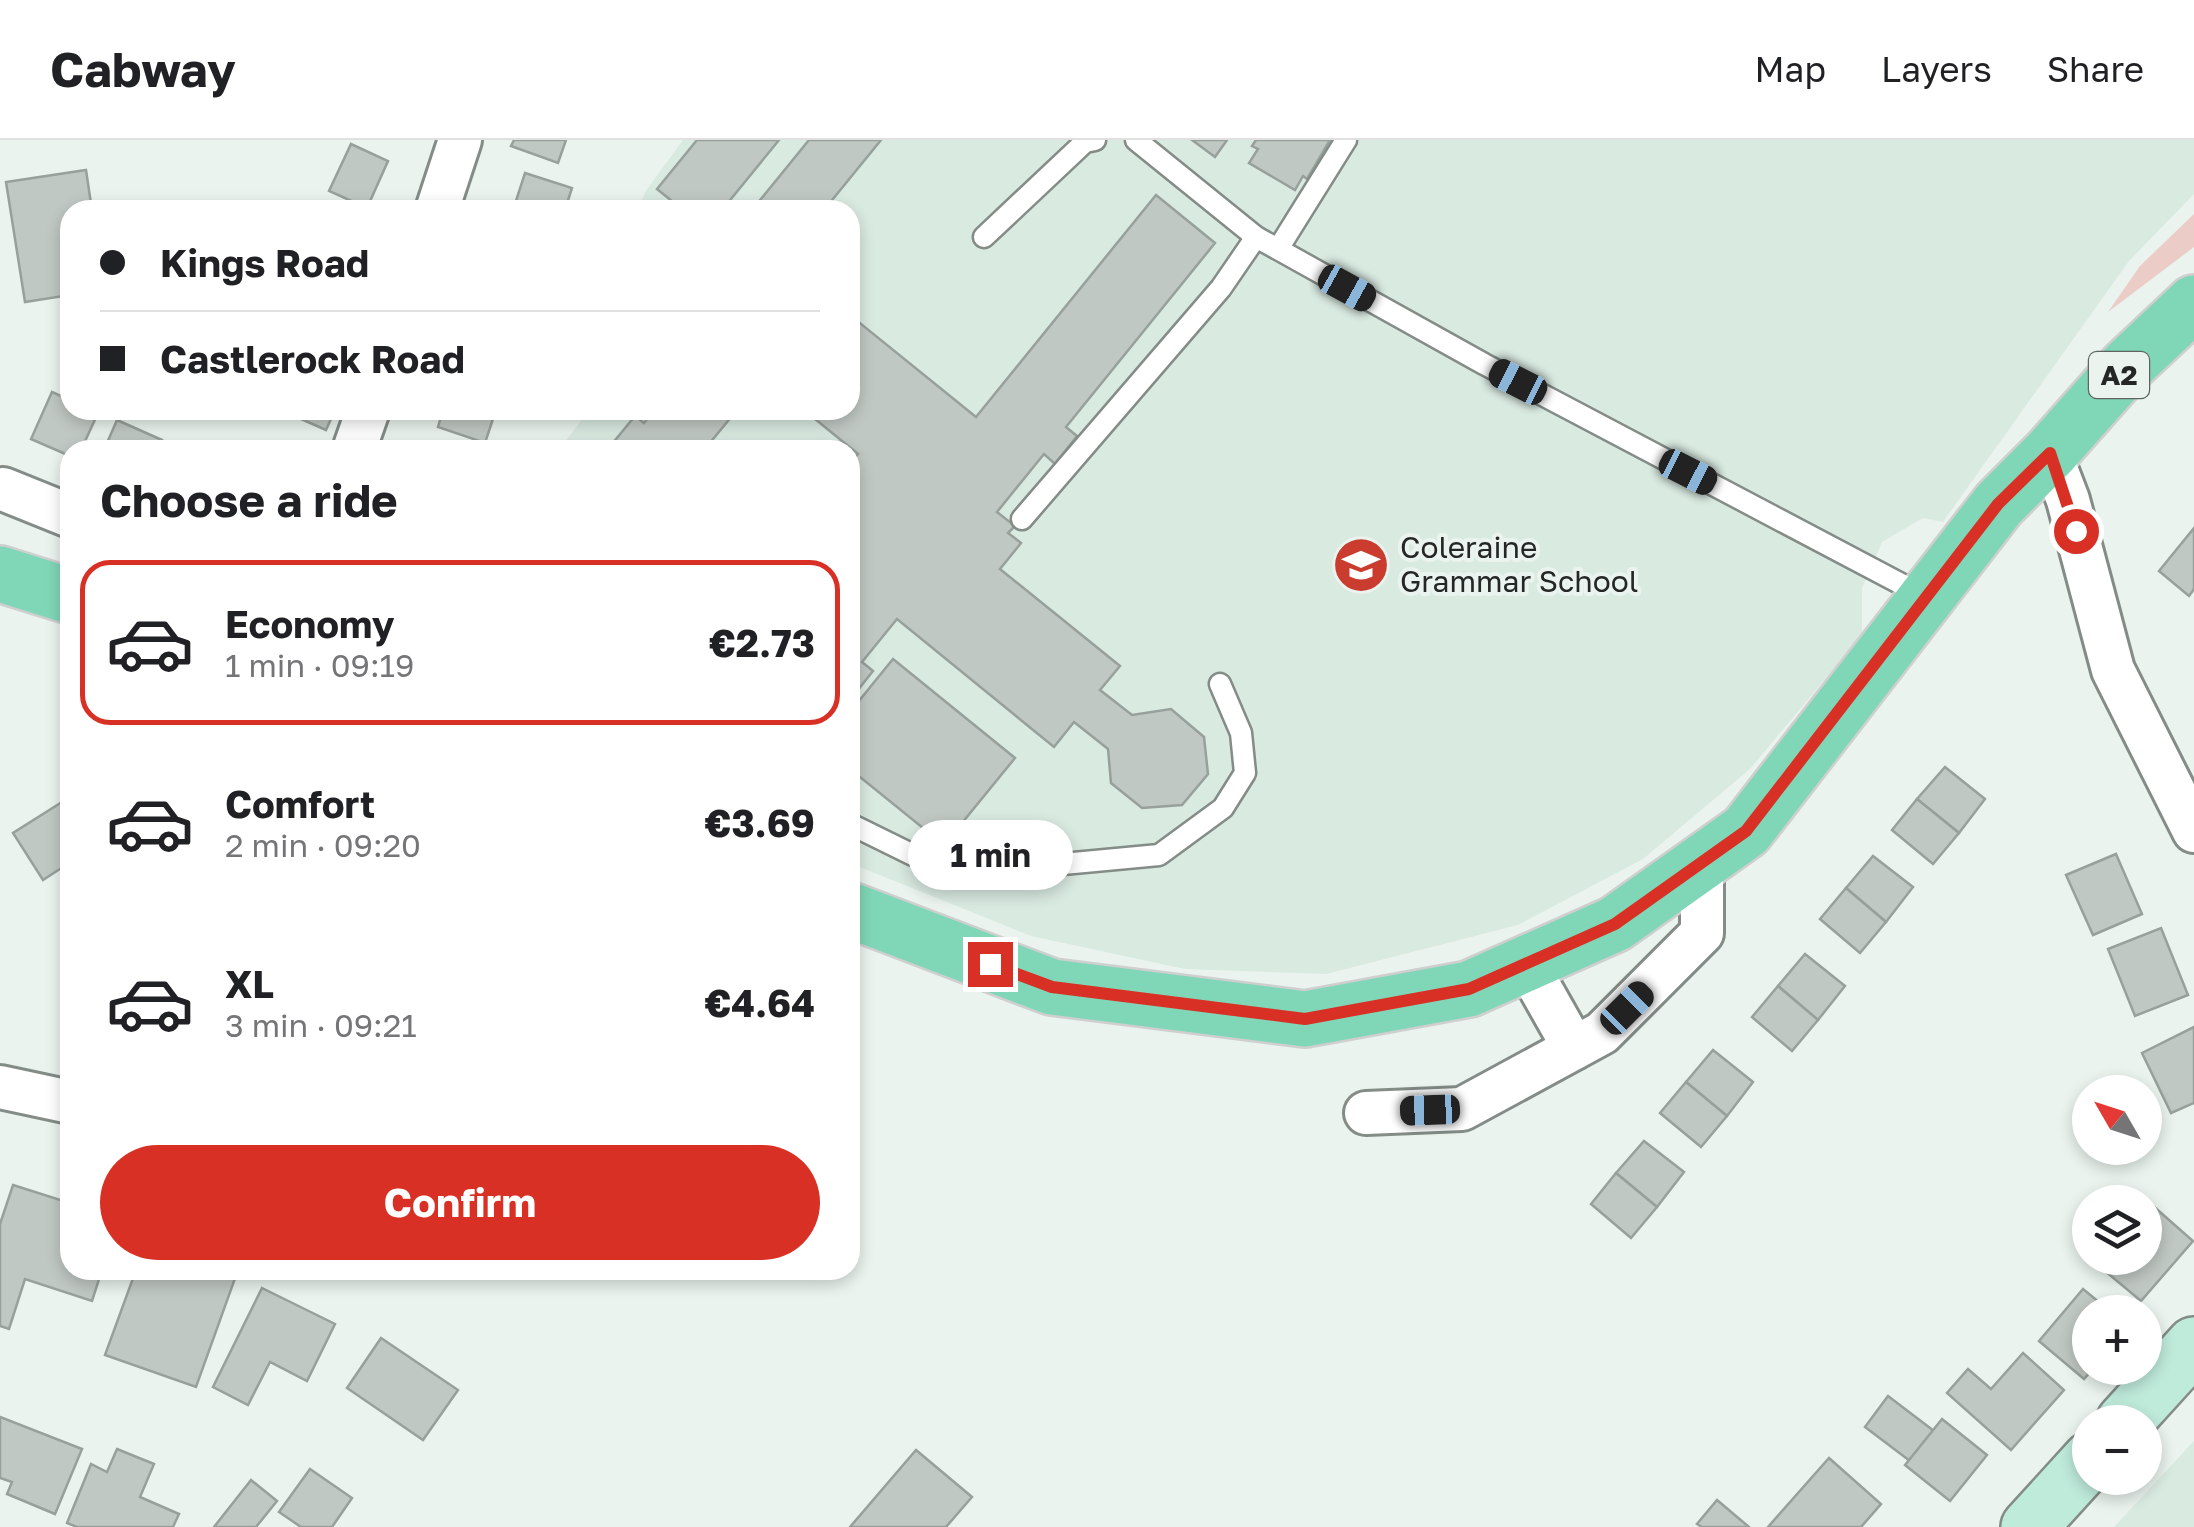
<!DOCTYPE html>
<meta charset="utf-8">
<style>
:root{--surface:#fff;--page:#f6f6f6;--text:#202124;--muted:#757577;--line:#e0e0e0;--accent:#d93025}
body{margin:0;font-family:"Golos Text",sans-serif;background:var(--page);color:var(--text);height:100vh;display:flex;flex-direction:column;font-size:38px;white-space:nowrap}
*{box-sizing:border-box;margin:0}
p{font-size:32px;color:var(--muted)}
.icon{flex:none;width:55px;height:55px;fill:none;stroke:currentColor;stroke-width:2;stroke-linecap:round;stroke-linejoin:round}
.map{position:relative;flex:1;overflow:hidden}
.drawer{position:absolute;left:60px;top:300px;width:800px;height:840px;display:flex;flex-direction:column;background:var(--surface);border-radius:30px;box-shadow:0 5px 15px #0003}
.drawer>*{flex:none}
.hud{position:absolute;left:60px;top:60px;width:800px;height:220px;border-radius:30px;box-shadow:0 5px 15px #0003;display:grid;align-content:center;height:220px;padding:0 40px;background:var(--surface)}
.needle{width:65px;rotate:309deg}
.buttons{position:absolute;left:2072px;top:935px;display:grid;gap:20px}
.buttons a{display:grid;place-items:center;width:90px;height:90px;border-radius:50%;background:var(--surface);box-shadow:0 5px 15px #0003;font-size:50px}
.end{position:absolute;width:45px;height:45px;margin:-22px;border:12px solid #d93025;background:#fff;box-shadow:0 0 0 5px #fff}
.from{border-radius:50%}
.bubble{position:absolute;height:70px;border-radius:35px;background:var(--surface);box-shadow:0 5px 15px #0003;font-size:32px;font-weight:700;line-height:70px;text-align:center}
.car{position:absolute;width:30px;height:60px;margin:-30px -15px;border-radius:12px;box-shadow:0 0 8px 2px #0007;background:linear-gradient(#222 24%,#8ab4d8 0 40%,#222 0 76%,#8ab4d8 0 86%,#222 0)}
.hud b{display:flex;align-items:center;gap:35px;height:95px;font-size:38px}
.hud b+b{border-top:2px solid var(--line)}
.hud i{width:25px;height:25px;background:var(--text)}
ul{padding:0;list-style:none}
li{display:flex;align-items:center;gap:30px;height:165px;margin:0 20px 15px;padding:0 20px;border:5px solid transparent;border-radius:30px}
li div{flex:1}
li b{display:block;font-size:38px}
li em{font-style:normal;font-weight:700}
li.active{border-color:var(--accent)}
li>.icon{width:90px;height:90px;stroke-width:1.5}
h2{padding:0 40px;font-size:45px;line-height:120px}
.button{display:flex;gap:20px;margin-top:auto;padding:20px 40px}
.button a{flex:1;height:115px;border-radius:60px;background:var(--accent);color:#fff;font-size:40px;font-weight:700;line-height:115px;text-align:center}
header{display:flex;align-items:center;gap:60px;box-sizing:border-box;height:140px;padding:0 50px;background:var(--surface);border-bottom:2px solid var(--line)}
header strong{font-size:48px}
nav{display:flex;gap:55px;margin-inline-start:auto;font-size:35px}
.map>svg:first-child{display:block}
.built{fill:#d9eae1}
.green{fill:#ebccc7}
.building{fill:#c0c8c3;stroke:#98a09c;stroke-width:2.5}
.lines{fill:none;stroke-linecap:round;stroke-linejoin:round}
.lane-casing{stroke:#848c87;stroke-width:25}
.street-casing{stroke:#848c87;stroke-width:48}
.secondary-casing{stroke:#848c87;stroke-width:60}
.primary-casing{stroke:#cfcfcf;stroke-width:60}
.lane{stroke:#fff;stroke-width:20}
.street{stroke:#fff;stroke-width:42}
.secondary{stroke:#bfebdb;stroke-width:55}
.primary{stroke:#80d7b7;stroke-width:55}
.route{stroke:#d93025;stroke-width:12}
.labels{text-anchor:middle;stroke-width:8;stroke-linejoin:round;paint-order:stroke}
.shield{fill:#eaf3ee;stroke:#5f6462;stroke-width:2.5}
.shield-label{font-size:28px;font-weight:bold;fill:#242726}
.poi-label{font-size:30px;fill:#242726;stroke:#eaf3ee;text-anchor:start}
</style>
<header>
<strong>Cabway</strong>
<nav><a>Map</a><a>Layers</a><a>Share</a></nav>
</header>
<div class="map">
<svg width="2194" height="1387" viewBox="0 0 2194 1387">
<rect width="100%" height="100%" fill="#eaf3ee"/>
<!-- built -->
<g class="built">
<path d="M683 0H2194V54L2129 121 1943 382 1923 378 1882 402 1862 448V495L1750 629 1643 719 1518 785 1326 834 1185 829 1031 796 850 723V310H559L589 270H850V70H639L645 52Z"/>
<path d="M2194 1301V1387H2114Z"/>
</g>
<!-- green -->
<path class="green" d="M2194 74V107L2108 172 2140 126Z"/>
<!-- building -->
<g class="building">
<path d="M514 0H566L558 23 511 6Z"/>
<path d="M697 0H779L722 70H683L657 49Z"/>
<path d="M809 0H881L824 70H752Z"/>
<path d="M1192 0H1227L1215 17Z"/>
<path d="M1256 0H1330L1307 39 1303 36 1295 50 1249 23 1258 9 1252 6Z"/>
<path d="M351 4 388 21 367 68 329 51Z"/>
<path d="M86 30 92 70H70V155L25 162 6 42Z"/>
<path d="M525 33 572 48 565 70H513Z"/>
<path d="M1156 55 1215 103 1066 287 1077 296 1055 324 1044 314 997 372 1015 386 1008 393 1021 403 1000 429 1120 526 1100 550 1132 575 1171 569 1204 597 1208 634 1182 665 1142 668 1111 643 1108 609 1074 582 1054 607 897 479 862 522 873 531 850 560V396L854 391 850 388V323L858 314 804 270H850V175L976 277Z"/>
<path d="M52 252 70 260V270L98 273 81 310H70V316L31 299Z"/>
<path d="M281 270H335L326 290Z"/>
<path d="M443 270H496L485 303 438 287Z"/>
<path d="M654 270H737L704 310H607L635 276 644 283Z"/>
<path d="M117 280 162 300 158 310H104Z"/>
<path d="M2194 388V449L2189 456 2159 431Z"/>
<path d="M893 519 1015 618 944 705 850 629V572Z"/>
<path d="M1945 627 1985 659 1959 693 1917 659Z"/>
<path d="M70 657V739L63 727 43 740 13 693Z"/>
<path d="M1917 659 1959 693 1933 724 1892 690Z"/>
<path d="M2116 714 2142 774 2093 795 2066 735Z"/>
<path d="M1873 716 1913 747 1886 782 1846 748Z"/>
<path d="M1846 748 1886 782 1860 813 1820 779Z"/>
<path d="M2161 788 2188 855 2135 876 2108 809Z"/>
<path d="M1805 814 1845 846 1818 880 1778 846Z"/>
<path d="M1778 846 1818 880 1792 911 1752 877Z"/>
<path d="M2194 887V963L2171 973 2142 913Z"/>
<path d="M1713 910 1753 942 1727 976 1686 942Z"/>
<path d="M1686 942 1727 976 1701 1007 1660 973Z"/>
<path d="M1644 1001 1684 1032 1657 1067 1616 1033Z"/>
<path d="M1616 1033 1657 1067 1631 1098 1591 1064Z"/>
<path d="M13 1045 70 1063 65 1087 70 1089V1130H102L92 1161 25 1139 9 1189 0 1186V1084Z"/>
<path d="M2152 1065 2193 1101 2141 1161 2099 1126 2106 1118H2145V1073Z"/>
<path d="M136 1130H238L196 1247 105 1215Z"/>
<path d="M262 1148 335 1184 307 1241 270 1222 248 1265 213 1247Z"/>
<path d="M2083 1149 2111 1172H2090V1228H2094L2084 1239 2039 1201Z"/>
<path d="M381 1198 458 1250 423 1300 347 1248Z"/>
<path d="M2023 1213 2064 1250 2011 1310 1947 1253 1968 1229 1991 1249Z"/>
<path d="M1888 1256 1934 1291 1910 1321 1865 1287Z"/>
<path d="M0 1277 82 1309 55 1374 7 1354 12 1342 0 1338Z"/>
<path d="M1942 1279 1987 1315 1950 1361 1905 1325Z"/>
<path d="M117 1309 154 1324 140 1357 179 1374 173 1387H77L67 1383 91 1324 107 1332Z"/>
<path d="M916 1310 972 1357 946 1387H850Z"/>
<path d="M1829 1318 1881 1364 1861 1387H1768Z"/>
<path d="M310 1329 352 1358 332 1387H301L279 1372Z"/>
<path d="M251 1340 277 1361 256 1387H214Z"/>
<path d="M1717 1360 1749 1387H1702L1697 1384Z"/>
</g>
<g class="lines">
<!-- lane casing -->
<g class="lane-casing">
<g id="lane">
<path d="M1136 0 1256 97 1484 224 1924 456"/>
<path d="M984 97 1085 2 1095 0"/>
<path d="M1278 109 1346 0"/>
<path d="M1022 379 1221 148 1256 97"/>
<path d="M850 684 913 715 967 733 1159 715 1223 668 1245 633 1241 593 1220 544"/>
</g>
</g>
<!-- street casing -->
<g class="street-casing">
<g id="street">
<path d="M437 70 460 0"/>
<path d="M354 310 368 270"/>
<path d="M2050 313 2068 360 2113 530 2194 691"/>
<path d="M3 349 70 376"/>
<path d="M1526 823 1574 908"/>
<path d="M0 947 70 962"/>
<path d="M1366 973 1462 969 1602 893 1702 793V723"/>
</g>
</g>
<!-- secondary casing -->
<g class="secondary-casing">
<g id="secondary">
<path d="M2124 1282 2194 1205"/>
<path d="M2029 1387 2090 1320"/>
</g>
</g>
<!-- primary casing -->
<g class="primary-casing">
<g id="primary">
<path d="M0 434 70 456"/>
<path d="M850 770 1052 847 1305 879 1469 849 1615 784 1746 691 1999 364 2050 313 2127 226 2194 163"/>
</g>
</g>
<!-- lane -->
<use href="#lane" class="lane"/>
<!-- street -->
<use href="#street" class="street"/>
<!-- secondary -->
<use href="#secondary" class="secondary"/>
<!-- primary -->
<use href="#primary" class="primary"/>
</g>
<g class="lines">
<!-- route -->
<path class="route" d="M990 824 1052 847 1305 879 1469 849 1615 784 1746 691 1998 364 2050 313 2076 391"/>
</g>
<!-- icons -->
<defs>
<g id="school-disc" transform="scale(2.875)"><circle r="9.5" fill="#c93c2e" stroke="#eaf3ee"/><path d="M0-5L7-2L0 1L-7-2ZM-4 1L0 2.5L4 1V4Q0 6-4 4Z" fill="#fff"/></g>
</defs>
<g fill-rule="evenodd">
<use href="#school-disc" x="1361" y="425"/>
</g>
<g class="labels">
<!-- shield labels -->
<rect class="shield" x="2089" y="212" width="60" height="46" rx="8"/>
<g class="shield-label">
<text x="2119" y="245">A2</text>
</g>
<!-- poi labels -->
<g class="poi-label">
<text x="1400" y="418">Coleraine<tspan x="1400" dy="34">Grammar School</tspan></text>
</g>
</g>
</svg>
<div class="buttons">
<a><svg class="needle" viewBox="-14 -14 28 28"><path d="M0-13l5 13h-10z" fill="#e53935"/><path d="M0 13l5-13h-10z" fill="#757577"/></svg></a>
<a><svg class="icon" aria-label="layers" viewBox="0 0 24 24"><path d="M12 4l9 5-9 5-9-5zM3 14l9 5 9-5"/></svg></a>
<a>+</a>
<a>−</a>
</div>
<i class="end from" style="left:2076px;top:391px"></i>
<i class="end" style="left:990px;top:824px"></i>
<div class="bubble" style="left:908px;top:680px;width:165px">1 min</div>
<i class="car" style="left:1347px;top:148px;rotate:119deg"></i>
<i class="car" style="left:1518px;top:242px;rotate:297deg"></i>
<i class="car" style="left:1688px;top:332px;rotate:117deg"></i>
<i class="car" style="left:1627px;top:868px;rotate:45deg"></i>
<i class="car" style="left:1430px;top:970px;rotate:268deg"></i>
<div class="hud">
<b><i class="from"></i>Kings Road</b>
<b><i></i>Castlerock Road</b>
</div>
<section class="drawer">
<h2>Choose a ride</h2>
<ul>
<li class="active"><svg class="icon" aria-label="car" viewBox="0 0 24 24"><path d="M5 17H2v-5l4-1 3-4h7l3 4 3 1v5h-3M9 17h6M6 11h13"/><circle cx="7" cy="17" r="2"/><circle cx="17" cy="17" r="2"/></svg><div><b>Economy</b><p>1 min · 09:19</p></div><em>€2.73</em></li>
<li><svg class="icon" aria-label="car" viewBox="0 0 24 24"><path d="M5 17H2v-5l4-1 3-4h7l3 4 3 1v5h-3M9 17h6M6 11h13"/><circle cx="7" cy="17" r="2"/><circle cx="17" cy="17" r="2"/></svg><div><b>Comfort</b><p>2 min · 09:20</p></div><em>€3.69</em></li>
<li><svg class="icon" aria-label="car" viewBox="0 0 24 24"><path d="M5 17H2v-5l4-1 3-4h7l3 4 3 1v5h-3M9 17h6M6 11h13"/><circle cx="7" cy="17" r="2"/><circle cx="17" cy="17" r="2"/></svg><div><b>XL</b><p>3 min · 09:21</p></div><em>€4.64</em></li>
</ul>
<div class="button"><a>Confirm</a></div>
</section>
</div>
